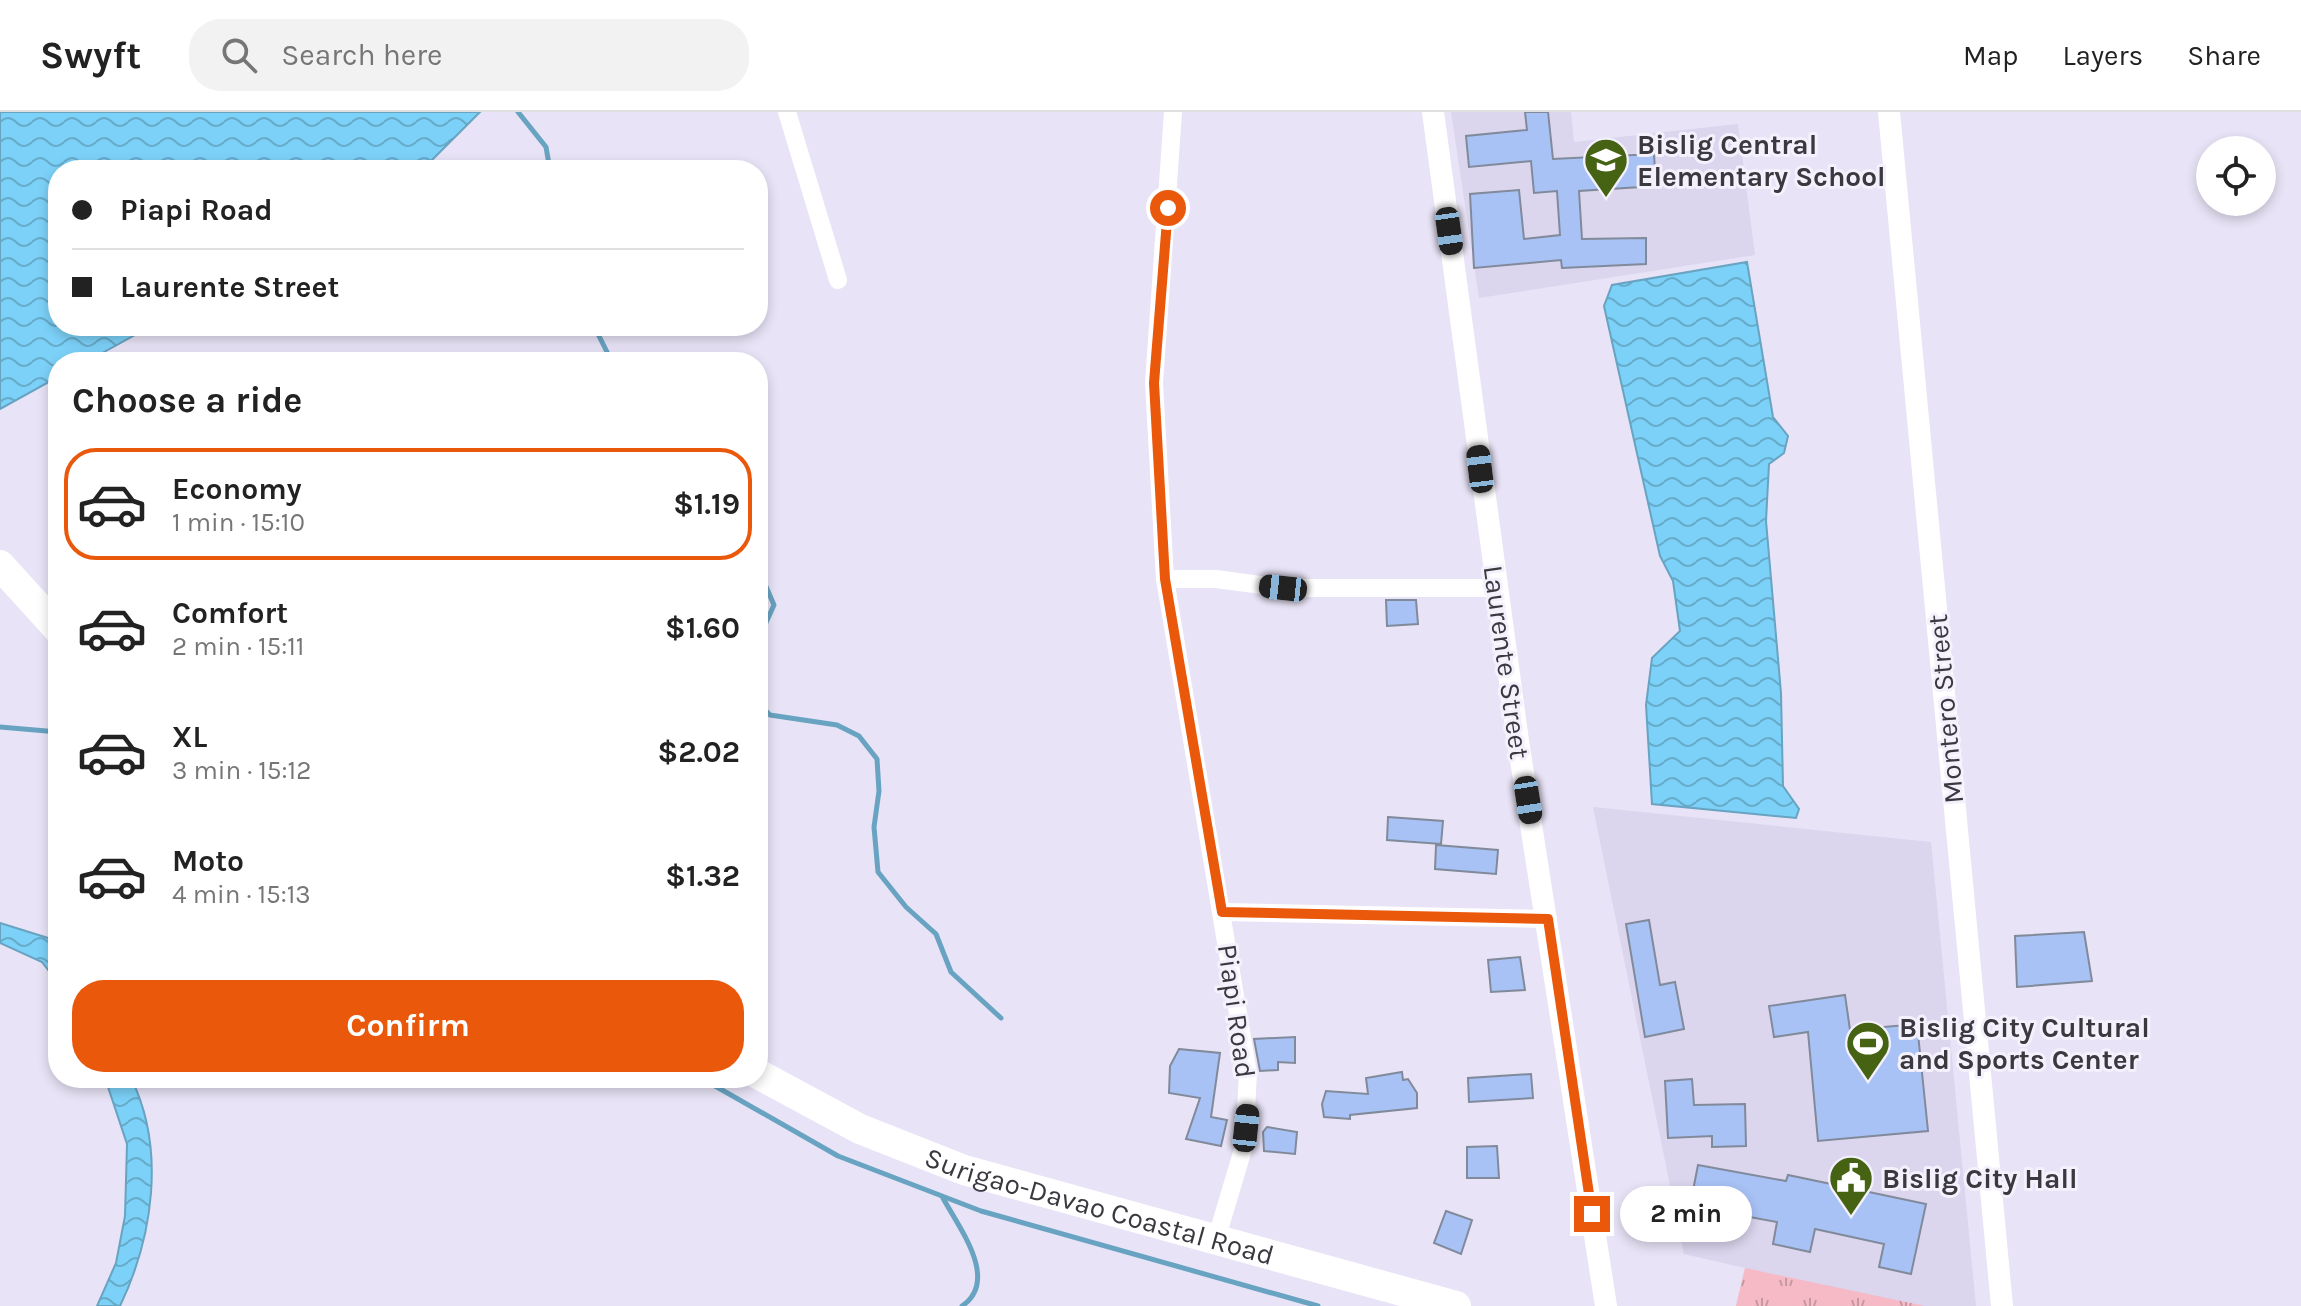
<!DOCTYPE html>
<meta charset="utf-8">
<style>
:root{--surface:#fff;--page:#f2f2f2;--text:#222;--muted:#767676;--line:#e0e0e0;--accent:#ea580c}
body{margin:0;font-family:Karla,sans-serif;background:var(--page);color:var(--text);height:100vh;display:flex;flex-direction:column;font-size:30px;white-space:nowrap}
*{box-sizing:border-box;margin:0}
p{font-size:26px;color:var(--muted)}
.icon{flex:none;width:44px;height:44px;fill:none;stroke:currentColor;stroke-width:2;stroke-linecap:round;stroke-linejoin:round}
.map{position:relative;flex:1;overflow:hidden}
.panel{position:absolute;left:48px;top:240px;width:720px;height:736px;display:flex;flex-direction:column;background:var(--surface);border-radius:32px;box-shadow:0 4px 12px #0003}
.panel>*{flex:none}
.banner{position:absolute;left:48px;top:48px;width:720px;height:176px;border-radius:32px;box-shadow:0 4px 12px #0003;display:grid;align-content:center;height:176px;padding:0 24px;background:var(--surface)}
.controls{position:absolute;left:2196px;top:24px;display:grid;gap:16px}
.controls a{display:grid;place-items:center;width:80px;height:80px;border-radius:50%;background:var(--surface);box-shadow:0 4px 12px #0003;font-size:40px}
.end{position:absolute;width:36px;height:36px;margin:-18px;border:10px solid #ea580c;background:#fff;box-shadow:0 0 0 4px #fff}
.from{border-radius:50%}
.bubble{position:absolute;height:56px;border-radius:28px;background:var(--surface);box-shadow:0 4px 12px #0003;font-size:26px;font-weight:700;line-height:56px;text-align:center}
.car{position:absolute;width:24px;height:48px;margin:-24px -12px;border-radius:10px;box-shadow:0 0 6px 2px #0007;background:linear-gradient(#222 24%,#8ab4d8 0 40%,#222 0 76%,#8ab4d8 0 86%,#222 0)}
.banner b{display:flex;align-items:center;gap:28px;height:76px;font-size:30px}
.banner b+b{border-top:2px solid var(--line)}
.banner i{width:20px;height:20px;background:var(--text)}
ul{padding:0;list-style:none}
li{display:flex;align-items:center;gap:24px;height:112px;margin:0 16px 12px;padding:0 8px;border:4px solid transparent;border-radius:32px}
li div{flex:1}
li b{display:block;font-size:30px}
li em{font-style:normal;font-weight:700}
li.active{border-color:var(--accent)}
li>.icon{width:72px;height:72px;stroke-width:1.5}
h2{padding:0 24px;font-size:36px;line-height:96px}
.button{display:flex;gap:16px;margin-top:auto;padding:16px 24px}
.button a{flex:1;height:92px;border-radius:32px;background:var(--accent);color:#fff;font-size:32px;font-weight:700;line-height:92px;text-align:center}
header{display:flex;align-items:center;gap:48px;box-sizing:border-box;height:112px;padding:0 40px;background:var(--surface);border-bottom:2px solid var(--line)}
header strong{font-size:38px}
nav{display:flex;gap:44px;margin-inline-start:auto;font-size:28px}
.search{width:560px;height:72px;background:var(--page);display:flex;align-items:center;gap:20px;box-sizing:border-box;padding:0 28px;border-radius:32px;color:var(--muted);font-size:30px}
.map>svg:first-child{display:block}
.built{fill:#dbd5ee}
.park{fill:url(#park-tufts)}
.water{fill:url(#water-waves);stroke:#68a3c1;stroke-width:2}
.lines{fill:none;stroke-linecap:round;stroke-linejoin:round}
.stream{stroke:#68a3c1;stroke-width:5}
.building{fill:#a8c2f6;stroke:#818a9a;stroke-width:2}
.minor{stroke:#fff;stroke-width:18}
.tertiary{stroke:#fff;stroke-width:22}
.trunk{stroke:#fff;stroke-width:30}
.route{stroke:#ea580c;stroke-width:10}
.labels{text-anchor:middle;stroke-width:6;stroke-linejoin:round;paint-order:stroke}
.poi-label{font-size:28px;font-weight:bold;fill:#3b3940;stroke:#f4f1fd;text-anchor:start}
.street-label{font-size:28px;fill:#3b3940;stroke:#f4f1fd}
</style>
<header>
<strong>Swyft</strong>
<div class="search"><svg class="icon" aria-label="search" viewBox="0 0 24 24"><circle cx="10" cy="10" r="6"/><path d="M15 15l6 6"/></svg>Search here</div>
<nav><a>Map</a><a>Layers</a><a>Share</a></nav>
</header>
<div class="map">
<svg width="2301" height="1194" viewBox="0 0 2301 1194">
<defs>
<pattern id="park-tufts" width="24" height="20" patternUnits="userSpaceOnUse" patternTransform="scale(2)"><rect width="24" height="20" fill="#f5bac5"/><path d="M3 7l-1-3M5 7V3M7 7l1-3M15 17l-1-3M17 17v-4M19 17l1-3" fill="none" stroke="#c898a1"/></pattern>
<pattern id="water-waves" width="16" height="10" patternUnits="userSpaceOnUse" patternTransform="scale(2)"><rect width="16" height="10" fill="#7cd1f8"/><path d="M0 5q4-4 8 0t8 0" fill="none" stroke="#67abca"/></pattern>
</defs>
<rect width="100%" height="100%" fill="#e8e3f6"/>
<!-- built -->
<g class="built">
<path d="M1451 0H1571L1574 30 1738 12 1755 143 1479 186Z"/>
<path d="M1593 695 1931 730 1976 1194H1736L1745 1156 1684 1142Z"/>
</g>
<!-- park -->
<path class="park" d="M1745 1156 1925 1194H1736Z"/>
<!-- water -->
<g class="water">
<path d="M0 0H480L422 58H58V214H151L86 250H58V265L0 297Z"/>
<path d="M1747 150 1773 305 1788 324 1784 341 1769 352 1766 409 1781 581 1783 674 1799 697 1796 706 1652 692 1646 593 1652 546 1680 519 1673 469 1660 444 1604 194 1612 173Z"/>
<path d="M0 811 48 826 58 835V871L42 850 0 831Z"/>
<path d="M105 966H131C166 1037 153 1125 120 1194H97L116 1151 125 1104 127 1032Z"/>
</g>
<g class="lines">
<!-- stream -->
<g class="stream">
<path d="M518 0 546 35 550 58"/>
<path d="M594 214 612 250"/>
<path d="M758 456 774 493 758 528"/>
<path d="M758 591 770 603 837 613 859 624 877 647 879 679 874 715 878 760 906 795 936 822 951 860 1001 906"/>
<path d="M0 615 58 620"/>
<path d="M701 966 838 1044 981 1099 1318 1194"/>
<path d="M943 1086C959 1116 1000 1168 962 1194"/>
</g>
</g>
<!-- building -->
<g class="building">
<path d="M1525 0H1548L1553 47 1654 42 1656 74 1579 79 1582 127 1646 126V152L1562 156 1561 148 1474 156 1470 82 1519 78 1524 127 1560 123 1557 79 1534 81 1531 49 1469 55 1466 24 1527 18Z"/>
<path d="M1386 488H1416L1418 512 1387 514Z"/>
<path d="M1388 705 1443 709 1441 732 1387 728Z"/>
<path d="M1436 733 1498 738 1496 762 1435 757Z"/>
<path d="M1649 808 1660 873 1675 870 1684 917 1645 925 1626 812Z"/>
<path d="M2084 820 2092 869 2017 875 2015 824Z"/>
<path d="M1520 845 1525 878 1491 880 1488 848Z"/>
<path d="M1845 883 1850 918 1917 912 1928 1019 1818 1029 1808 920 1774 925 1769 894Z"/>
<path d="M1295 925V951L1278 950V958L1260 959 1254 927Z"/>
<path d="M1179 937 1220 941 1211 1005 1227 1008 1221 1034 1186 1027 1200 986 1169 981 1170 954Z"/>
<path d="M1402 960 1403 968 1408 967 1417 981V996L1350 1003V1007L1324 1005 1322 992 1326 979 1368 982 1366 966Z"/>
<path d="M1531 962 1533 986 1469 990 1468 966Z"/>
<path d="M1692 967 1694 993 1745 992 1746 1034 1712 1035V1024L1668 1026 1665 969Z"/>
<path d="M1267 1015 1297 1020 1295 1042 1264 1039 1263 1020Z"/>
<path d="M1497 1034 1499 1066H1467V1035Z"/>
<path d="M1698 1053 1786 1069 1788 1063 1926 1092 1911 1162 1879 1155 1884 1132 1815 1117 1810 1140 1773 1132 1777 1110 1690 1094Z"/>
<path d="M1446 1099 1472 1108 1461 1142 1434 1131Z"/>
</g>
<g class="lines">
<!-- minor -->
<g class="minor">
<path d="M787 0 838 168"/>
<path d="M1173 0 1154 271 1165 467 1248 961 1244 1034 1216 1128"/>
<path d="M1165 467H1216L1283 476H1496"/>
<path d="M1222 800 1548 807"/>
</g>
<!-- tertiary -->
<g class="tertiary">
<path d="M1433 0 1518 629 1606 1194"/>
<path d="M1889 0 2002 1194"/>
</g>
<!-- trunk -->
<g class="trunk">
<path d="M0 453 58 517"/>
<path id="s1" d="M758 962 860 1017 964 1058 1456 1194"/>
</g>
</g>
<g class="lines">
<!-- route -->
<path class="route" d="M1168 96 1154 271 1165 467 1222 800 1548 807 1592 1102"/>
</g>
<!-- icons -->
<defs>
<g id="school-pin" transform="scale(2.3)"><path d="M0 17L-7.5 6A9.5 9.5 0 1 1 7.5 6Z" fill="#466314" stroke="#f4f1fd"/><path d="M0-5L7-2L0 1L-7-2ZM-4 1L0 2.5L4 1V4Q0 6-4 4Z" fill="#fff"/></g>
<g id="stadium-pin" transform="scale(2.3)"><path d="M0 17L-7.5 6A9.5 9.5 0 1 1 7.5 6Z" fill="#466314" stroke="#f4f1fd"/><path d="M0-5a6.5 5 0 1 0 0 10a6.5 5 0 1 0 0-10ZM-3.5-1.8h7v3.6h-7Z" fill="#fff"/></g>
<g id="civic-pin" transform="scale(2.3)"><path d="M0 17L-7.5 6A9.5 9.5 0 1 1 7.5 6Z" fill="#466314" stroke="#f4f1fd"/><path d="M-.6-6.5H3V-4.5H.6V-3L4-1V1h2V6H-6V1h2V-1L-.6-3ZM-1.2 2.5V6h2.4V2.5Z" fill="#fff"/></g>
</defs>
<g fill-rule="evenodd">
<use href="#school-pin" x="1606" y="48"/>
<use href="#stadium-pin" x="1868" y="931"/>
<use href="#civic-pin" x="1851" y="1066"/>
</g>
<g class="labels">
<!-- poi labels -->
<g class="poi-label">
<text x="1637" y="42">Bislig Central<tspan x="1637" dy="32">Elementary School</tspan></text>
<text x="1899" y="925">Bislig City Cultural<tspan x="1899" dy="32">and Sports Center</tspan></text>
<text x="1882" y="1076">Bislig City Hall</text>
</g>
<!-- street labels -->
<g class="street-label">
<text transform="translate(1507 550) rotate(82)" y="10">Laurente Street</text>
<text transform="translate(1945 597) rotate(-95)" y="10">Montero Street</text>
<text transform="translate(1237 899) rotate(82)" y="10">Piapi Road</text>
<text dy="10" stroke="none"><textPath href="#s1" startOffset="368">Surigao-Davao Coastal Road</textPath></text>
</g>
</g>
</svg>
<div class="controls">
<a><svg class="icon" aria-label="locate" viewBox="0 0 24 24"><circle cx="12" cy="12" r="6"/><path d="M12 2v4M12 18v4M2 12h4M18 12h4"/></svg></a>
</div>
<i class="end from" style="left:1168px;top:96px"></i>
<i class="end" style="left:1592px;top:1102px"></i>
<div class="bubble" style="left:1620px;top:1074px;width:132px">2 min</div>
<i class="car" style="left:1449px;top:119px;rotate:172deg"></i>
<i class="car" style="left:1480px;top:357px;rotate:353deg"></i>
<i class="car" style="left:1283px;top:476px;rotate:276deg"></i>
<i class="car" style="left:1528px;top:688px;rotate:171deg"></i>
<i class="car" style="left:1246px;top:1016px;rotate:6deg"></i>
<div class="banner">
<b><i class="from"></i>Piapi Road</b>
<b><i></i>Laurente Street</b>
</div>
<section class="panel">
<h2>Choose a ride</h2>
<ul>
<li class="active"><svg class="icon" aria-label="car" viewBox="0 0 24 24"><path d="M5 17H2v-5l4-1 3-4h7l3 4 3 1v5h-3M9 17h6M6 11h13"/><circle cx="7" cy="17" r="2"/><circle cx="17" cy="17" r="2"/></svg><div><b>Economy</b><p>1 min · 15:10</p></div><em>$1.19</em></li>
<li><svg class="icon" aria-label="car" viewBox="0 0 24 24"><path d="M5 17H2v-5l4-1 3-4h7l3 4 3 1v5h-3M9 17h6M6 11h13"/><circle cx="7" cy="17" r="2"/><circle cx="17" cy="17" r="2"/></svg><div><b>Comfort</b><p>2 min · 15:11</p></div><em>$1.60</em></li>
<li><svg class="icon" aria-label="car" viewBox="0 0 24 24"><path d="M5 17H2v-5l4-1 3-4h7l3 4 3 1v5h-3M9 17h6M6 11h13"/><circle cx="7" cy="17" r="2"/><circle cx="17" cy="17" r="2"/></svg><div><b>XL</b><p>3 min · 15:12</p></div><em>$2.02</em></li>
<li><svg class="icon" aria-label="car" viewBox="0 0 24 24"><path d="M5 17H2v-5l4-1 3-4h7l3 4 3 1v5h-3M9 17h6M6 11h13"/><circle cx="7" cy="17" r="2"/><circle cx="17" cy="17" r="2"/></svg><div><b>Moto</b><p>4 min · 15:13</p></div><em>$1.32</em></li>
</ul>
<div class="button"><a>Confirm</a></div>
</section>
</div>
